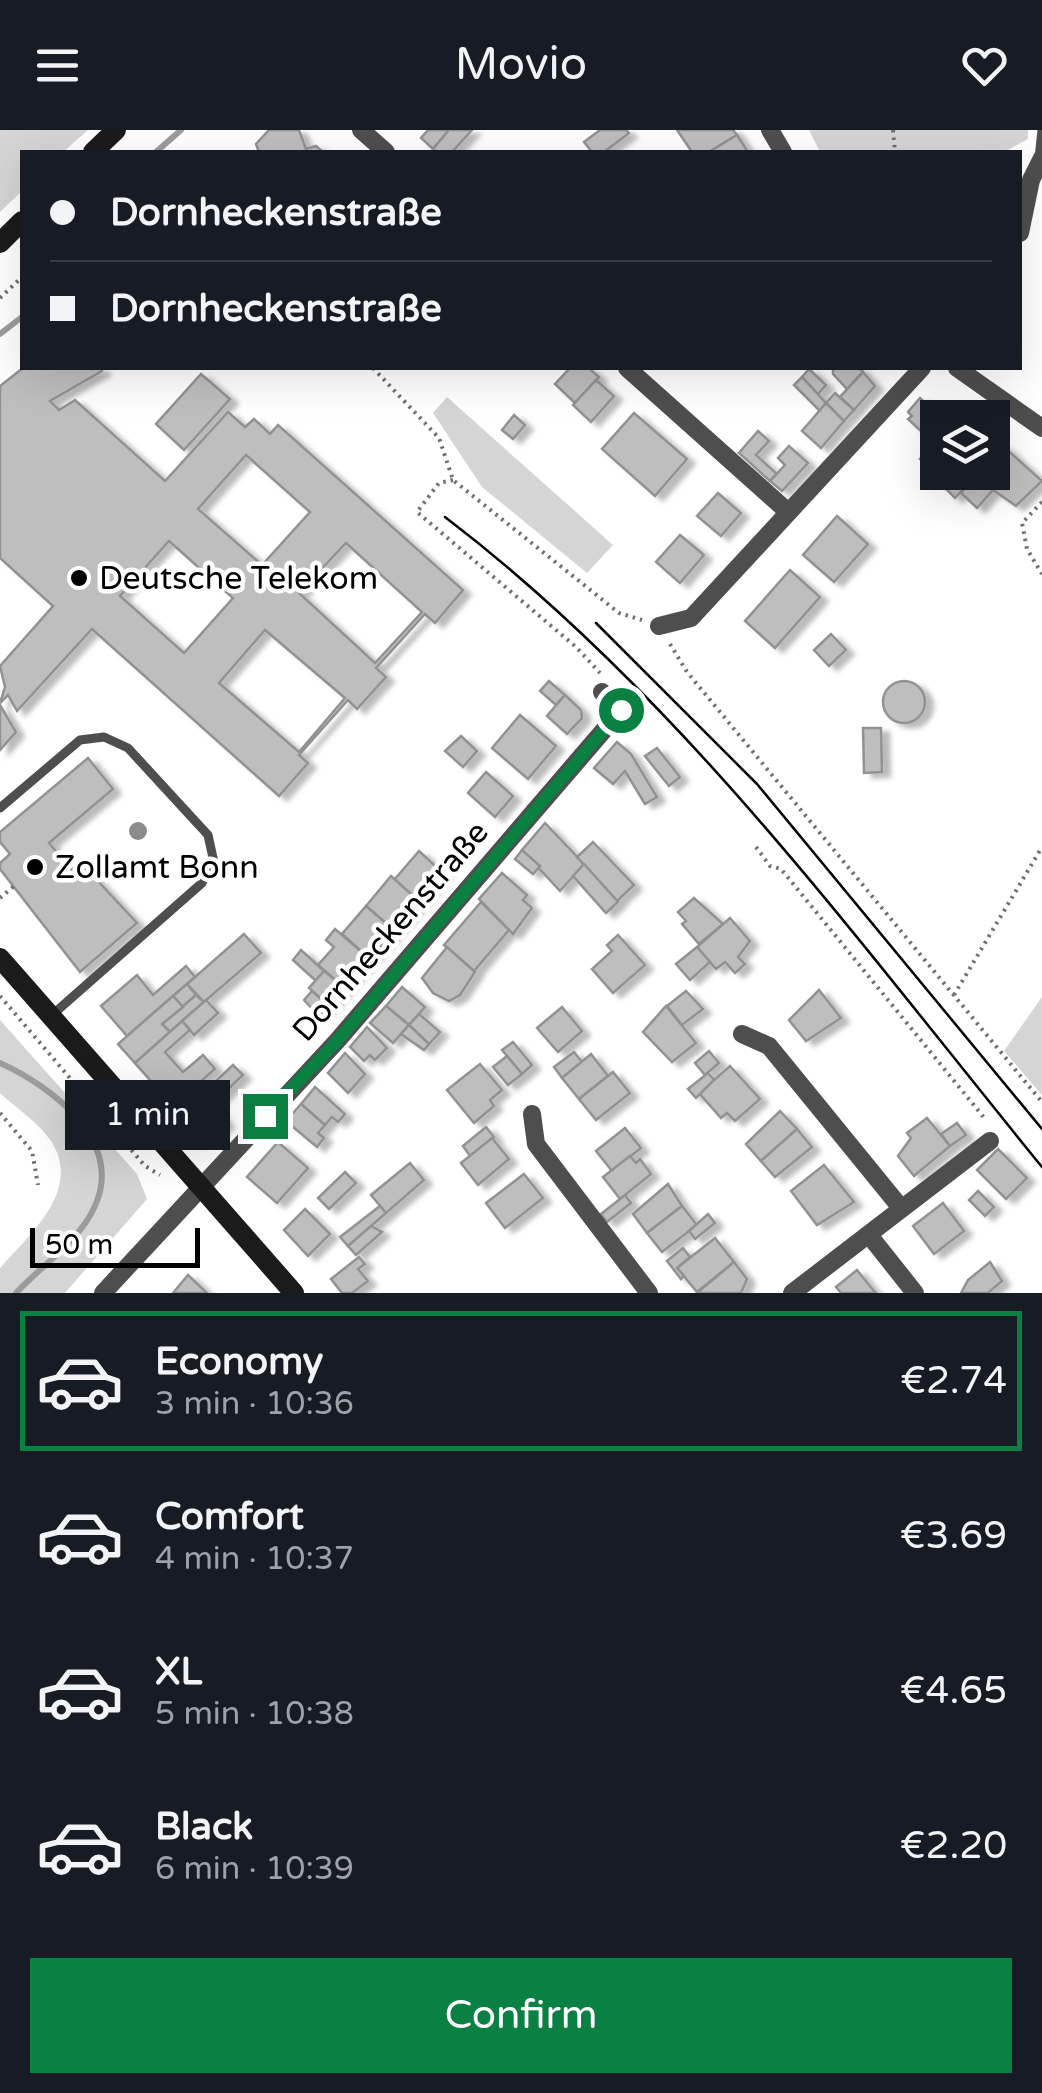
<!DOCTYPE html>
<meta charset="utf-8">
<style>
:root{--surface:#171b24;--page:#20242c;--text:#f1f3f6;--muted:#9ea1a6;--line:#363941;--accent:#0b8043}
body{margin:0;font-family:"Varela Round",sans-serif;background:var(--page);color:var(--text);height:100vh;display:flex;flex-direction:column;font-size:38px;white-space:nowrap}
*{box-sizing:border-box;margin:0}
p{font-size:32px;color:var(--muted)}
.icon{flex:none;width:55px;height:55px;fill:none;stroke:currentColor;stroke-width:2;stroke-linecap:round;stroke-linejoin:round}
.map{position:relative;height:1163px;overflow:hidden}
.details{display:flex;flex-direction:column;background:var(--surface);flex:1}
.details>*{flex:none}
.top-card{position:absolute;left:20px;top:20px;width:1002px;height:220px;border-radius:0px;box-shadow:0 10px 40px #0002;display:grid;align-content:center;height:220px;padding:0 30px;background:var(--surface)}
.tools{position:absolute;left:920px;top:270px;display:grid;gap:20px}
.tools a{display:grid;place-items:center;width:90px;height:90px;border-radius:0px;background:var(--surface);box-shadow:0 10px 40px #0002;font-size:50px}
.scale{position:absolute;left:30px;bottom:25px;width:170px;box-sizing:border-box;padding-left:10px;border:5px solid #000;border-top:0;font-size:28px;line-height:35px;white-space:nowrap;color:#000;-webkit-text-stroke:8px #fff;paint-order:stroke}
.end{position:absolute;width:45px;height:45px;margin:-22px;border:12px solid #0b8043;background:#fff;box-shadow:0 0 0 5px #fff}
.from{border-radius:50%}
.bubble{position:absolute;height:70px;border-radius:0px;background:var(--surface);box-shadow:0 10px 40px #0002;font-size:32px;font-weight:600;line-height:70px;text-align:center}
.top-card b{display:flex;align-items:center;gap:35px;height:95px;font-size:38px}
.top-card b+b{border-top:2px solid var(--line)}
.top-card i{width:25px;height:25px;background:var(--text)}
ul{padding:18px 0 0;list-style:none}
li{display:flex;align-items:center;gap:30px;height:140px;margin:0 20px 15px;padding:0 10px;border:5px solid transparent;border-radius:0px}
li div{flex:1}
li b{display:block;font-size:38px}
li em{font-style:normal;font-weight:600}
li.current{border-color:var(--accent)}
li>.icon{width:90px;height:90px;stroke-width:1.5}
.action{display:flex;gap:20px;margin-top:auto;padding:20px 30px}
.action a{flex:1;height:115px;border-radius:0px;background:var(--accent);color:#fff;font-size:40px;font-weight:600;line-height:115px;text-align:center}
header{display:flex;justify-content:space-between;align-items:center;height:130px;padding:0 30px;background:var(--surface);font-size:45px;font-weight:600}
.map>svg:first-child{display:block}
.green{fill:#d5d5d5}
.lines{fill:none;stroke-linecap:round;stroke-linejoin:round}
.stream{stroke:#9c9c9c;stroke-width:6}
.building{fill:#bebebe;stroke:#929292;stroke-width:2.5;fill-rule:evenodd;filter:url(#shadow)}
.path{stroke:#707070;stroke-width:4;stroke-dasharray:2.5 5;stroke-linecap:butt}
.lane{stroke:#4e4e4e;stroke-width:9}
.street{stroke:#4e4e4e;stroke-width:18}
.secondary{stroke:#1b1b1b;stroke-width:20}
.tram{stroke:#000;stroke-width:2.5}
.tree{fill:#8b8b8b}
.route{stroke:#0b8043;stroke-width:12}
.poi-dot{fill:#000;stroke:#fff;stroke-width:4}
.labels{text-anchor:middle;stroke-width:9;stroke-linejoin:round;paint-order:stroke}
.poi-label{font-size:32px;fill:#000;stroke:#fff;text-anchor:start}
.street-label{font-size:32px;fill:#000;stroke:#fff}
</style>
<header><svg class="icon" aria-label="menu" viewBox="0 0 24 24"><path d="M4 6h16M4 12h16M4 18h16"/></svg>Movio<svg class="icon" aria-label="heart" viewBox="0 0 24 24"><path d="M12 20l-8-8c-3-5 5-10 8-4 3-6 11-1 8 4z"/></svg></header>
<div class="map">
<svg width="1042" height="1163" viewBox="0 0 1042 1163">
<defs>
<filter id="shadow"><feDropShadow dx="8" dy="4.5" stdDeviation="2.5" flood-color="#0004"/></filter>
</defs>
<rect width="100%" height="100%" fill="#fff"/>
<!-- green -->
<g class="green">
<path d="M0 0H88L63 22H22V61L0 82Z"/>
<path d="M809 0H1028V9L1004 22H820Z"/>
<path d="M447 267 613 415 587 443 482 357 433 283Z"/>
<path d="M1042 867V965L1004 921Z"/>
<path d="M0 890 137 1044 147 1069 65 1163H0V1138C29 1105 83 1060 51 1011 39 993 16 978 0 963Z"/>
</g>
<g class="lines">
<!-- stream -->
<g class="stream">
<path d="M156 22 181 0"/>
<path d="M0 204 22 187"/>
<path d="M0 933C51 956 126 1012 94 1078 79 1111 40 1137 16 1163"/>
</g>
</g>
<!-- building -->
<g class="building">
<path d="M269 0H299L306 19 316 16 323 22H259L256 14Z"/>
<path d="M428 0H449L433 19 421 8Z"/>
<path d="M449 0H472L452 22H437L433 19Z"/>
<path d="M600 0H626L629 3 604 22H592L584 12Z"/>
<path d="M677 0H733L737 5 709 22H692Z"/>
<path d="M737 5 748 22H709Z"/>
<path d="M23 238H101L102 241 50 271 59 280 75 270 165 351 228 282 245 297 254 289 270 304 278 295 463 460 435 493 425 484 376 538 386 547 357 579 348 570 299 625 308 633 279 666 92 499 17 581 8 565 0 573 5 557 0 536 53 476 0 428V256ZM246 325 310 382 262 435 198 379ZM169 411 233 468 184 523 120 466ZM346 413 422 482 375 533 299 463ZM265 500 345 568 299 622 219 553Z"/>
<path d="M570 238H589L599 247 575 273 555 254Z"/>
<path d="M833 238H859L863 242 847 259 833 244Z"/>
<path d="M809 239 826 255 818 264 802 247Z"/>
<path d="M863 242 875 256 854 280 840 267Z"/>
<path d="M201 244 230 269 184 320 156 294Z"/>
<path d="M802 247 826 273 820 281 794 255Z"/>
<path d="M596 250 614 266 591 292 573 275Z"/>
<path d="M835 263 854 280 844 291 826 273Z"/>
<path d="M920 268 936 283 934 313 908 289 912 286 908 282Z"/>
<path d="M826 273 844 291 821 318 802 301Z"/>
<path d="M634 283 687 329 655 366 602 319Z"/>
<path d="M514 285 525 295 513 309 502 300Z"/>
<path d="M758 301 769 311 756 325 777 344 770 351 739 323Z"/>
<path d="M938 309V342H949L943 349 920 329Z"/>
<path d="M789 316 808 333 782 361 770 351 785 335 778 328Z"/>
<path d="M1003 316 1042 351 1016 376 993 360 977 378 961 363 979 342H992V327Z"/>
<path d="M963 342H979L955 368 947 360Z"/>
<path d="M718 363 741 383 721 406 697 386Z"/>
<path d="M837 386 868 414 834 452 803 425Z"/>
<path d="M680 405 704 425 680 453 656 432Z"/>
<path d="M790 440 820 467 775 518 745 491Z"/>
<path d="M831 504 846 520 829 536 814 520Z"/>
<circle cx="904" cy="572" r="21"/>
<path d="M549 551 565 565 556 575 540 561Z"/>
<path d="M565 565 581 580 582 588 567 604 547 586Z"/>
<path d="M0 575 16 602 0 620Z"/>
<path d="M520 585 556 616 528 649 492 618Z"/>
<path d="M863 598H881L882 642 864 643Z"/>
<path d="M461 606 477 621 463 637 445 621Z"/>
<path d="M617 612 631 624 657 667 645 674 625 641 613 654 594 638Z"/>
<path d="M657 618 680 647 669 656 645 626Z"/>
<path d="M88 628 113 659 49 713 73 741 82 734 137 793 80 842 0 739V733L10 724 0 712V702Z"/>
<path d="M486 642 513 666 495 687 468 663Z"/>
<path d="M545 693 584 734 560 761 522 720Z"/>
<path d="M593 712 634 755 617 771 577 727Z"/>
<path d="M522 720 540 736 533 744 515 729Z"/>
<path d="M419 721 444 744 420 772 394 750Z"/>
<path d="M584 734 618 772 606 783 573 746Z"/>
<path d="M502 743 527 765 523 770 532 778 513 804 479 769Z"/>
<path d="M391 746 420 772 395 801 366 776Z"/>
<path d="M694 768 723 794 699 814 682 794 686 791 678 782Z"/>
<path d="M481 772 509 800 474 841 444 815Z"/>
<path d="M366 776 395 801 370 829 342 804Z"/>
<path d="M730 788 750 811 738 827 745 834 735 843 725 832 716 839 697 817Z"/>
<path d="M335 799 370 829 345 858 318 835 334 817 326 810Z"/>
<path d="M244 804 261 823 204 872 187 854Z"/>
<path d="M618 805 645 835 613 863 592 839 612 821 607 815Z"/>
<path d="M447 817 475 842 460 865 449 871 433 863 422 848Z"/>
<path d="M697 817 710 832 690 850 676 834Z"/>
<path d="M301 820 324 841 316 851 293 830Z"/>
<path d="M186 836 195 847 127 906 101 876 137 845 153 865Z"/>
<path d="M324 841 345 858 329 876 309 858Z"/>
<path d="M187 854 196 865 183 877 173 866Z"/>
<path d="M402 857 425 877 409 895 386 876Z"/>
<path d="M819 860 841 888 806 911 789 890Z"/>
<path d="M312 861 329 876 319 886 304 870Z"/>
<path d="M686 861 703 879 682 895 667 876Z"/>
<path d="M196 865 204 872 170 902 162 894Z"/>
<path d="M173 866 183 877 162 894 170 902 135 933 118 914Z"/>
<path d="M206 870 218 883 194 905 182 891Z"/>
<path d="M386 876 409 895 393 913 370 893Z"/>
<path d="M666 876 696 913 672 932 643 902Z"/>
<path d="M562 877 582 901 558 922 537 898Z"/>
<path d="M419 884 440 902 429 914 409 895Z"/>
<path d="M182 891 190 900 165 922 183 942 203 925 215 939 173 976 135 933Z"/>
<path d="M409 895 429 914 424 920 401 904Z"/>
<path d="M367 897 387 918 375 930 370 925 364 931 350 917Z"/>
<path d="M513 912 532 935 522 944 502 920Z"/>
<path d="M709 921 719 933 705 945 695 933Z"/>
<path d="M574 922 582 932 562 948 554 937Z"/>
<path d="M345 923 365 944 348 963 328 943Z"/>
<path d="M591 924 608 946 579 969 562 948Z"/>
<path d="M507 926 522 944 508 955 493 937Z"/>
<path d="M480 934 502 960 490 970 494 976 474 993 447 960Z"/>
<path d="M233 935 243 945 217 970 214 967 208 972 202 964Z"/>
<path d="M730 936 760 969 735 991 727 983 721 988 699 963Z"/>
<path d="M613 942 630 963 596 990 579 969Z"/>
<path d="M708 943 714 950 696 968 688 959Z"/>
<path d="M315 957 345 984 338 992 332 987 325 995 301 974Z"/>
<path d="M202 964 226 993 208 1008H200L179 984Z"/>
<path d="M301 974 325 995 318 1003 324 1008 317 1017 286 991Z"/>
<path d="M780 981 797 999 761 1031 746 1014Z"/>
<path d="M927 988 950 1016 914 1046 898 1026 911 1008 907 1003Z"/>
<path d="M957 993 966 1005 950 1016 941 1004Z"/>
<path d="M486 997 494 1007 470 1026 463 1016Z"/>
<path d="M625 998 641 1018 612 1041 596 1021Z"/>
<path d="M797 999 812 1017 775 1047 761 1031Z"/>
<path d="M492 1008 509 1029 478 1055 461 1033Z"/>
<path d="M278 1012 308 1038 277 1073 247 1047Z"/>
<path d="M998 1019 1027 1048 1006 1069 977 1040Z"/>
<path d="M630 1026 636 1033 640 1029 651 1044 620 1069 603 1047Z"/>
<path d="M410 1033 424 1050 386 1083 371 1065Z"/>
<path d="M824 1035 854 1072 817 1095 791 1061Z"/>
<path d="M345 1042 356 1053 329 1079 318 1068Z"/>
<path d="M524 1044 543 1068 505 1098 486 1073Z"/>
<path d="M668 1054 682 1076 647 1103 633 1084Z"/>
<path d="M978 1061 994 1077 985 1086 969 1070Z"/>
<path d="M625 1065 631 1073 607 1092 601 1084Z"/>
<path d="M943 1073 964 1101 934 1124 913 1096Z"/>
<path d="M380 1076 386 1083 348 1116 340 1107Z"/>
<path d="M682 1076 697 1095 662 1122 647 1103Z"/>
<path d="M305 1079 330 1104 308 1126 284 1100Z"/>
<path d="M708 1084 715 1093 695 1109 689 1101Z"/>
<path d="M371 1096 382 1102 356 1125 348 1116Z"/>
<path d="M715 1108 734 1132 697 1162 677 1138Z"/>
<path d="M683 1118 690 1127 677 1138 684 1146 681 1149 667 1131Z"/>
<path d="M359 1127 365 1134 358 1139 368 1151 352 1163H342L331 1149Z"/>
<path d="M734 1132 747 1149 741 1163H697Z"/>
<path d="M990 1132 1002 1151 988 1163H961L968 1150Z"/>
<path d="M857 1140 874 1161 876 1163H841L836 1157Z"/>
<path d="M188 1145 207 1163H173Z"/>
</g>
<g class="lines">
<!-- path -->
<g class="path">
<path d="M893 0 895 22"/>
<path d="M0 168 22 147"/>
<path d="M373 238 439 308 453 350 619 483 642 490"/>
<path d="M453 350 439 353 417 382 576 517 600 543"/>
<path d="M1042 372 1022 393 1027 419 1042 444"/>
<path d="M670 514 687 542 1042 972"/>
<path d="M756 717 770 736 781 739 986 990"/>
<path d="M0 768 14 756"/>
<path d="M954 865 1042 717"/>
<path d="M0 866 145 1036 160 1045"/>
<path d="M0 983 32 1021 38 1055"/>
</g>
<!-- lane -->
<g class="lane">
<path d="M1039 28 1042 0"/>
<path d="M0 678 80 610 104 607 128 618 208 705 213 728 202 753 51 886"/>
</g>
<!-- street -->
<g class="street">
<path d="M361 0 386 22"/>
<path d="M770 0 783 22"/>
<path d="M1020 103 1031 50 1042 28"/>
<path d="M627 238 787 381"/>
<path d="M957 238 1042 298"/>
<path d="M659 496 691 488 922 238"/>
<path d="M602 562 621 580"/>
<path d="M742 904 769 916 901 1078"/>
<path d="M532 984 536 1014 649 1163"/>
<path d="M869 1105 915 1163"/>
<path d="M103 1163 337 911 628 572"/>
<path d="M792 1163 990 1011"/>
</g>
<!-- secondary -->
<g class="secondary">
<path d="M93 22 116 0"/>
<path d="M0 113 22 91"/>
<path d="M0 828 294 1163"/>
</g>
<!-- tram -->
<g class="tram">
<path d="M445 387C681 567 856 809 1042 1037"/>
<path d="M596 493 757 654 1042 999"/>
</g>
</g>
<!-- trees -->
<circle class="tree" cx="138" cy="701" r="9"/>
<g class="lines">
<!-- route -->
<path class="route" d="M265 986 337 911 621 580"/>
</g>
<!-- markers -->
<g class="poi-dot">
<circle cx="79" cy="448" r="10"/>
<circle cx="35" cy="737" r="10"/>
</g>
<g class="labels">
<!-- poi labels -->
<g class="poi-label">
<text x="99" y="459">Deutsche Telekom</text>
<text x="55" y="748">Zollamt Bonn</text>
</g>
<!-- street labels -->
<g class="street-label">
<text transform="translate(390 801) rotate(-49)" y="11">Dornheckenstraße</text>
</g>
</g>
</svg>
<div class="tools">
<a><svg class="icon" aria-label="layers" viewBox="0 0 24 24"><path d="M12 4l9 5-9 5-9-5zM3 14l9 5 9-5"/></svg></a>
</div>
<div class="scale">50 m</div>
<i class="end from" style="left:621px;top:580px"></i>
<i class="end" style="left:265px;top:986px"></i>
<div class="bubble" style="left:65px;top:950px;width:165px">1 min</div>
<div class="top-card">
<b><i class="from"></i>Dornheckenstraße</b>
<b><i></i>Dornheckenstraße</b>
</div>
</div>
<section class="details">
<ul>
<li class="current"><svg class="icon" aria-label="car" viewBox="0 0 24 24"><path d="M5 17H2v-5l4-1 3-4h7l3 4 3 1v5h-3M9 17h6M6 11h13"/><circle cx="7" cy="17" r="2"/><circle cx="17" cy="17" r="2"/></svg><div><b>Economy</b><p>3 min · 10:36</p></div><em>€2.74</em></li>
<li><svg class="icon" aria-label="car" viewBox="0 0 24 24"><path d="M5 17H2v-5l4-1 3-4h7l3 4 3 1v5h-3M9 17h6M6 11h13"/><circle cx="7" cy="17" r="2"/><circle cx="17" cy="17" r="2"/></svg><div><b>Comfort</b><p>4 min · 10:37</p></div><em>€3.69</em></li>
<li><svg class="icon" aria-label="car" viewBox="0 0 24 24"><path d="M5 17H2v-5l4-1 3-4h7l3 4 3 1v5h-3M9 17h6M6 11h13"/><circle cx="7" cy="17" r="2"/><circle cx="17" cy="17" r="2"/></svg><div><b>XL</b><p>5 min · 10:38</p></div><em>€4.65</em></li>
<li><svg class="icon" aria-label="car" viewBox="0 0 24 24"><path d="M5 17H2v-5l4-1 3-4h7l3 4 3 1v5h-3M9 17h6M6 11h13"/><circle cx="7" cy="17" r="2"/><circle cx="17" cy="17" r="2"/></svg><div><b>Black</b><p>6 min · 10:39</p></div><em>€2.20</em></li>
</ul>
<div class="action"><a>Confirm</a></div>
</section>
